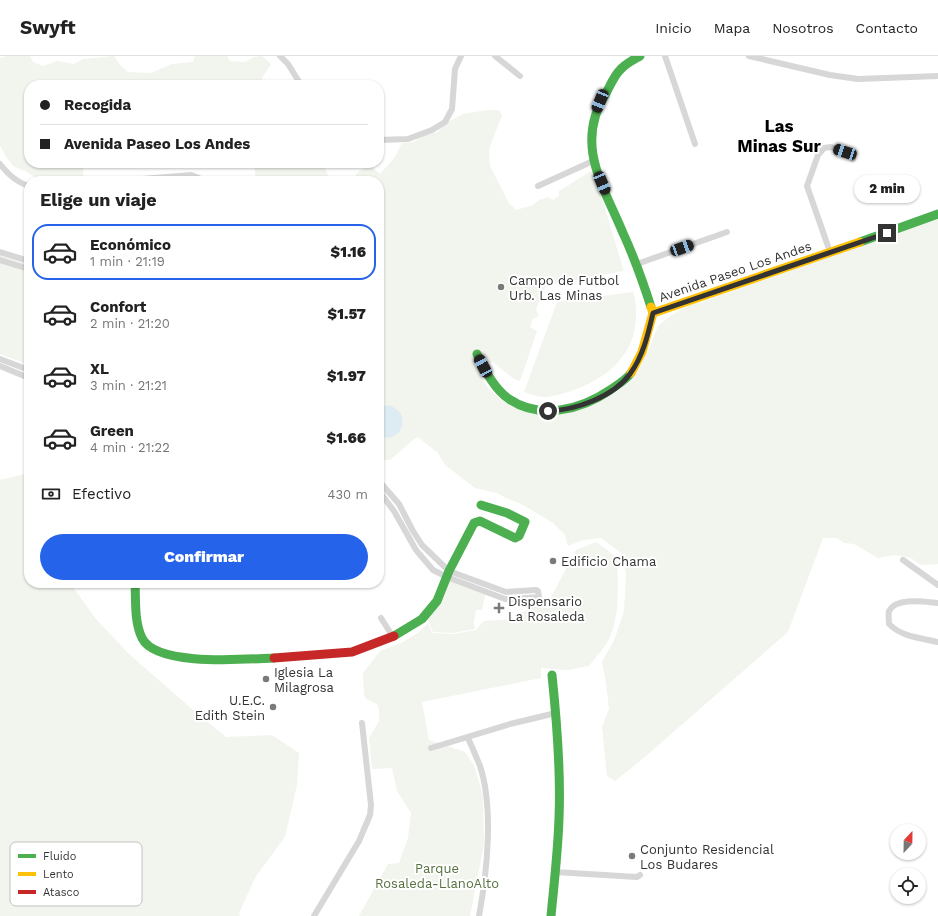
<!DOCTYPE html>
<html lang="es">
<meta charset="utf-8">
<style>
:root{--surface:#fff;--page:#f2f2f2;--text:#222;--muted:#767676;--line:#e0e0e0;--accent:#2563eb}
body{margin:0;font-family:"Work Sans",sans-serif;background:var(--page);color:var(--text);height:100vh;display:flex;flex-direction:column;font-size:15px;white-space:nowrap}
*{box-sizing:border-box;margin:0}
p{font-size:13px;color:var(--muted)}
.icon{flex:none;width:22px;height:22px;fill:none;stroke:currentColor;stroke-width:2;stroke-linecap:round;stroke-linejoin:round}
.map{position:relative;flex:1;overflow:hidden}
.panel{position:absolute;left:24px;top:120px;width:360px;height:412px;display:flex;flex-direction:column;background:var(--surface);border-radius:16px;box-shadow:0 1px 3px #0004}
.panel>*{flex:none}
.guide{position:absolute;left:24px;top:24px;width:360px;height:88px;border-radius:16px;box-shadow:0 1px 3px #0004;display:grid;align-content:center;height:88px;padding:0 16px;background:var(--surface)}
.needle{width:26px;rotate:22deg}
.buttons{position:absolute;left:890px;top:768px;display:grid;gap:8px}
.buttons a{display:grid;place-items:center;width:36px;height:36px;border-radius:50%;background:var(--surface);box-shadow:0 1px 3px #0004;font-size:20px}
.end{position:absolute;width:18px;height:18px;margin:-9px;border:5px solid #333;background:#fff;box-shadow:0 0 0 2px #fff}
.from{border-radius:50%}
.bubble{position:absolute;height:28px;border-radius:14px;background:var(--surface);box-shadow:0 1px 3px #0004;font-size:13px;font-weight:800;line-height:28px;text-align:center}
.car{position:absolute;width:12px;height:24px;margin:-12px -6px;border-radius:5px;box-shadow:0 0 3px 1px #0007;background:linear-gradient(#222 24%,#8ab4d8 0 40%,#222 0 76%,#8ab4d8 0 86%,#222 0)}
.guide b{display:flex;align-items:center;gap:14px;height:38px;font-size:15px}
.guide b+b{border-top:1px solid var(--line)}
.guide i{width:10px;height:10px;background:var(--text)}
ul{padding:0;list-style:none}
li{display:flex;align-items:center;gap:12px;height:56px;margin:0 8px 6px;padding:0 8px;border:2px solid transparent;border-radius:16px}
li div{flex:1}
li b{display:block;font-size:15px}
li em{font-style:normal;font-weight:800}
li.on{border-color:var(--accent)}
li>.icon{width:36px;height:36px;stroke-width:1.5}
h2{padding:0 16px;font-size:18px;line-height:48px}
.pay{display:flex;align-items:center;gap:10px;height:44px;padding:0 16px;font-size:15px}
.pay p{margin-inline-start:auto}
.action{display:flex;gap:8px;margin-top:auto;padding:8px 16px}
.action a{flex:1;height:46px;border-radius:24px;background:var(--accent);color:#fff;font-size:16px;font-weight:800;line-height:46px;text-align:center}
header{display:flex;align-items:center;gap:24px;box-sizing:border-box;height:56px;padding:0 20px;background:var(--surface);border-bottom:1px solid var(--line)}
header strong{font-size:19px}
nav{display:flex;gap:22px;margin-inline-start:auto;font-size:14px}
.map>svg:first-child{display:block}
.green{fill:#f1f5ed}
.water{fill:#ddebf3}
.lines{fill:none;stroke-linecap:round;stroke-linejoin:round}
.street{stroke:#d7d7d7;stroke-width:6}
.fast{stroke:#4caf50;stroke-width:9}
.slow{stroke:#ffc107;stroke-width:9}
.jam{stroke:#c62828;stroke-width:9}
.route{stroke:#333;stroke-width:5}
.poi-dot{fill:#7a7a7a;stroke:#fff;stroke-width:1.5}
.labels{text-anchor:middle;stroke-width:4;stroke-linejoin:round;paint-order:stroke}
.street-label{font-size:13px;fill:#333;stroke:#fff}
.poi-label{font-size:13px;fill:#333;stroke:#fff;text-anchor:start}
.park-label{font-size:13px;fill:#56703f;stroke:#fff}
.district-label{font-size:17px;font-weight:bold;fill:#000;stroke:#fff}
.key{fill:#fff;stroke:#c2c2c2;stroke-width:1}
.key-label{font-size:11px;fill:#333}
</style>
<header>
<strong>Swyft</strong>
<nav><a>Inicio</a><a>Mapa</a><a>Nosotros</a><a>Contacto</a></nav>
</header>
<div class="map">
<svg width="938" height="860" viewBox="0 0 938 860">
<rect width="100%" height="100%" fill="#fff"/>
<!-- green -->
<g class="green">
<path d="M7 0H30L33 6 43 10 57 5 74 8 83 3 114 0 120 9 128 16 151 17 172 8 193 6 195 0H227L230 5 245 6 254 1 262 0 271 8 262 22 264 29H29V107H81L83 110 84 125H41L27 116 13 110 7 102 0 90V2Z"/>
<path d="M487 54H499L502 59 489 93 490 110 509 147 516 154 533 149 539 144 548 141 553 144 559 140V135L591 115 598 130 624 215 548 229 543 234 536 254 539 260 533 263 530 271 537 275 520 325 514 323 493 306 481 308 482 323 489 333 506 347 533 357 553 360 576 355 597 347 633 323 648 295 658 270 670 260 684 252 695 247 702 246 938 161V508L921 509 911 502 896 499 878 502 854 488 844 487 837 482H823L788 576 639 706 615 725 607 720 602 671 609 653 606 627 602 606 615 582 624 555 626 518 621 497 601 482 583 484 568 490 565 479 553 467 523 449 506 442 497 437 475 432 445 409 438 397 418 381 413 384 390 404H379V125H353C357 115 361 112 372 111L380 118 395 101 402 87 414 86 424 79 438 76 444 68 463 58Z"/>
<path d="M254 107H323L330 125H256Z"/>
<path d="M0 199 29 208V303L27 307H24L0 298Z"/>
<path d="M633 236C636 242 636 252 636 260 636 300 604 325 568 336 561 338 552 341 544 341 538 341 530 338 524 336L557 246Z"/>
<path d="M29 417V527H70L96 563 129 598 193 654 226 681 272 679 299 697 297 729 285 781 256 820 239 857 240 860H0V424Z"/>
<path d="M596 486 606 493 617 502C618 530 621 566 605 590 600 597 594 603 589 610L567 614 541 612V622L422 646 429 684 465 696 474 709 483 739 484 788 470 860H359L388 808 399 807 408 782 411 757 397 735 392 712 372 713 369 682 379 665V653L377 648 366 643 364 639 363 617 380 595 403 586 419 576 428 567 432 577 453 578 476 574 484 565 513 563 523 556 550 543 576 494Z"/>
<path d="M450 522 486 536 482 554H476L474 566 475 573 452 577 433 576 426 560C441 545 444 542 450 522Z"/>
</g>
<!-- water -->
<path class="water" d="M387 349C415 355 401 390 379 380V351Z"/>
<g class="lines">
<!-- street -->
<g class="street">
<path d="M280 0 288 8 301 29"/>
<path d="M495 0 520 20"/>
<path d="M665 0 695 88"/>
<path d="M749 0 830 19 858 23 938 20"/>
<path d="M379 84 408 83 432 74 445 66 452 53 455 13 461 0"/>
<path d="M0 108C8 118 16 126 29 130"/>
<path d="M117 125 191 119 199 122 201 125"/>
<path d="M538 130 593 105"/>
<path d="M0 196 29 205"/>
<path d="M830 196 807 130 818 99 824 92 831 91 845 96 853 103"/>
<path d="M0 204 29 213"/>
<path d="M637 208 727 176"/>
<path d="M0 303 29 314"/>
<path d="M0 310 29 322"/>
<path d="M379 425 399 448 413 475 422 489 449 515 506 536 536 534 538 535 539 541 513 543H505L447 521 433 514 416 494 394 455 379 435"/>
<path d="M903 504 938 529"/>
<path d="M938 547C925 546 896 541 889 555 888 558 889 564 889 568 902 581 920 582 938 586"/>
<path d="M381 562 393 581"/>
<path d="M468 682C472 691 476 700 480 710 494 752 487 817 479 860"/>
<path d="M431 692 510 668 556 657"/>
<path d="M555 816 637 821 640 819"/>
<path d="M314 860 359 785 370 759 371 749 362 667"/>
</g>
<!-- fast -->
<g class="fast">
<path d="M640 0C633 4 625 8 620 14 614 20 610 30 606 37 574 88 603 129 623 177 634 201 643 226 651 251"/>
<path d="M860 186 938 158"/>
<path d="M477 298C485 314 494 333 509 343 540 364 581 354 610 334 617 329 626 324 631 317"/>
<path d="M135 527C136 544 134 566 142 582 156 611 246 603 274 602"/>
<path d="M394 580 422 563 437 545 449 515 474 467 480 465 515 482 519 480 525 466 507 457 481 449"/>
<path d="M551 860C554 828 558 795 559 762 561 715 557 667 552 619"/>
</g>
<!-- slow -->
<g class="slow">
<path d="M651 251 653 257 860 186"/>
<path d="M631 317 642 296 653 257"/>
</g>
<!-- jam -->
<path class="jam" d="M274 602 352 596 394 580"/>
</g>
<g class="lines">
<!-- route -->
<path class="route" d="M548 355C576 354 613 341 630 318 643 300 648 279 653 257L887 177"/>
</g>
<!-- markers -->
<g class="poi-dot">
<circle cx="501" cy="231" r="4"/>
<circle cx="553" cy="505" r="4"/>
<path d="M497 546h4v4h4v4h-4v4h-4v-4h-4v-4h4z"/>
<circle cx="266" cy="623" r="4"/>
<circle cx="273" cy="651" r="4"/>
<circle cx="632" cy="800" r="4"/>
</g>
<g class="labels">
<!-- street labels -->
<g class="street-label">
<text transform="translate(735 215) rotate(-19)" y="5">Avenida Paseo Los Andes</text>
</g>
<!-- poi labels -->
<g class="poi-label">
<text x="509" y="229">Campo de Futbol<tspan x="509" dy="15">Urb. Las Minas</tspan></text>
<text x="561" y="510">Edificio Chama</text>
<text x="508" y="550">Dispensario<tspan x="508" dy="15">La Rosaleda</tspan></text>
<text x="274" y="621">Iglesia La<tspan x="274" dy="15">Milagrosa</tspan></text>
<text x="265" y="649" text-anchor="end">U.E.C.<tspan x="265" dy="15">Edith Stein</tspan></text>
<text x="640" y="798">Conjunto Residencial<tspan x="640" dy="15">Los Budares</tspan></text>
</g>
<!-- park labels -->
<g class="park-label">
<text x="437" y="817">Parque<tspan x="437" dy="15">Rosaleda-LlanoAlto</tspan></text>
</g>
<!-- district labels -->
<g class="district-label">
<text x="779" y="76">Las<tspan x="779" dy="20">Minas Sur</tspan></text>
</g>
</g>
<!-- legend -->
<rect x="10" y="786" width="132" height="64" rx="6" class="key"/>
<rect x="18" y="798" width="18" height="4" fill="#4caf50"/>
<rect x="18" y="816" width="18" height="4" fill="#ffc107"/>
<rect x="18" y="834" width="18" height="4" fill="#c62828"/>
<g class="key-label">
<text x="43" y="804">Fluido</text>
<text x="43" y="822">Lento</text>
<text x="43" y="840">Atasco</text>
</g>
</svg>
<div class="buttons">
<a><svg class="needle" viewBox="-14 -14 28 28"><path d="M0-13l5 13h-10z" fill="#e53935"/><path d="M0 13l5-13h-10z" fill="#767676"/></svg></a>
<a><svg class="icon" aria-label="locate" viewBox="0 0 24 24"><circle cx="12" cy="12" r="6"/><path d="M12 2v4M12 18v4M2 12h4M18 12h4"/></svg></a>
</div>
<i class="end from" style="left:548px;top:355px"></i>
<i class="end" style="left:887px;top:177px"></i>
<div class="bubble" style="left:854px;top:119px;width:66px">2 min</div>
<i class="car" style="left:600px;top:45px;rotate:202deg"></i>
<i class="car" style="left:845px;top:96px;rotate:288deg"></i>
<i class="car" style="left:602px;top:127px;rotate:157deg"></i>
<i class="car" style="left:682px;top:192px;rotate:70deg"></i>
<i class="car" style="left:483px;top:310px;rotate:332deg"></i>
<div class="guide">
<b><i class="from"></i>Recogida</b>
<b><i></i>Avenida Paseo Los Andes</b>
</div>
<section class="panel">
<h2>Elige un viaje</h2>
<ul>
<li class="on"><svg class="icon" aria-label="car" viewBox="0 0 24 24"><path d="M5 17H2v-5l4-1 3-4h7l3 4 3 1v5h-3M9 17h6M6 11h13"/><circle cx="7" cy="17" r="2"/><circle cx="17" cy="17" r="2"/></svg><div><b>Económico</b><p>1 min · 21:19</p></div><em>$1.16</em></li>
<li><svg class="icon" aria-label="car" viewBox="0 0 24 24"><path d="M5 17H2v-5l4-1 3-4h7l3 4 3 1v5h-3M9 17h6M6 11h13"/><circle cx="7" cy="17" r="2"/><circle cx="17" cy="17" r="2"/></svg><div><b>Confort</b><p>2 min · 21:20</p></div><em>$1.57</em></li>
<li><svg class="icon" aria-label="car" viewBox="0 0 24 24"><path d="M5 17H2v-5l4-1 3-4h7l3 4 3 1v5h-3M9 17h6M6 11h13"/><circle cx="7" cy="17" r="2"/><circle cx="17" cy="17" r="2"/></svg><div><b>XL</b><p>3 min · 21:21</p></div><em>$1.97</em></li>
<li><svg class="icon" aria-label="car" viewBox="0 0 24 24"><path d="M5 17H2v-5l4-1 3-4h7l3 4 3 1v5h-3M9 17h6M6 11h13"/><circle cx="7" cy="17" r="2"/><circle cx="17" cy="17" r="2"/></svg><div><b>Green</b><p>4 min · 21:22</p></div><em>$1.66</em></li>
</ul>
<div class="pay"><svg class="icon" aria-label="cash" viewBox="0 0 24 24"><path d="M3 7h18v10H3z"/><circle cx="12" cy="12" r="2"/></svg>Efectivo<p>430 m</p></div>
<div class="action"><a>Confirmar</a></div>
</section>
</div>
